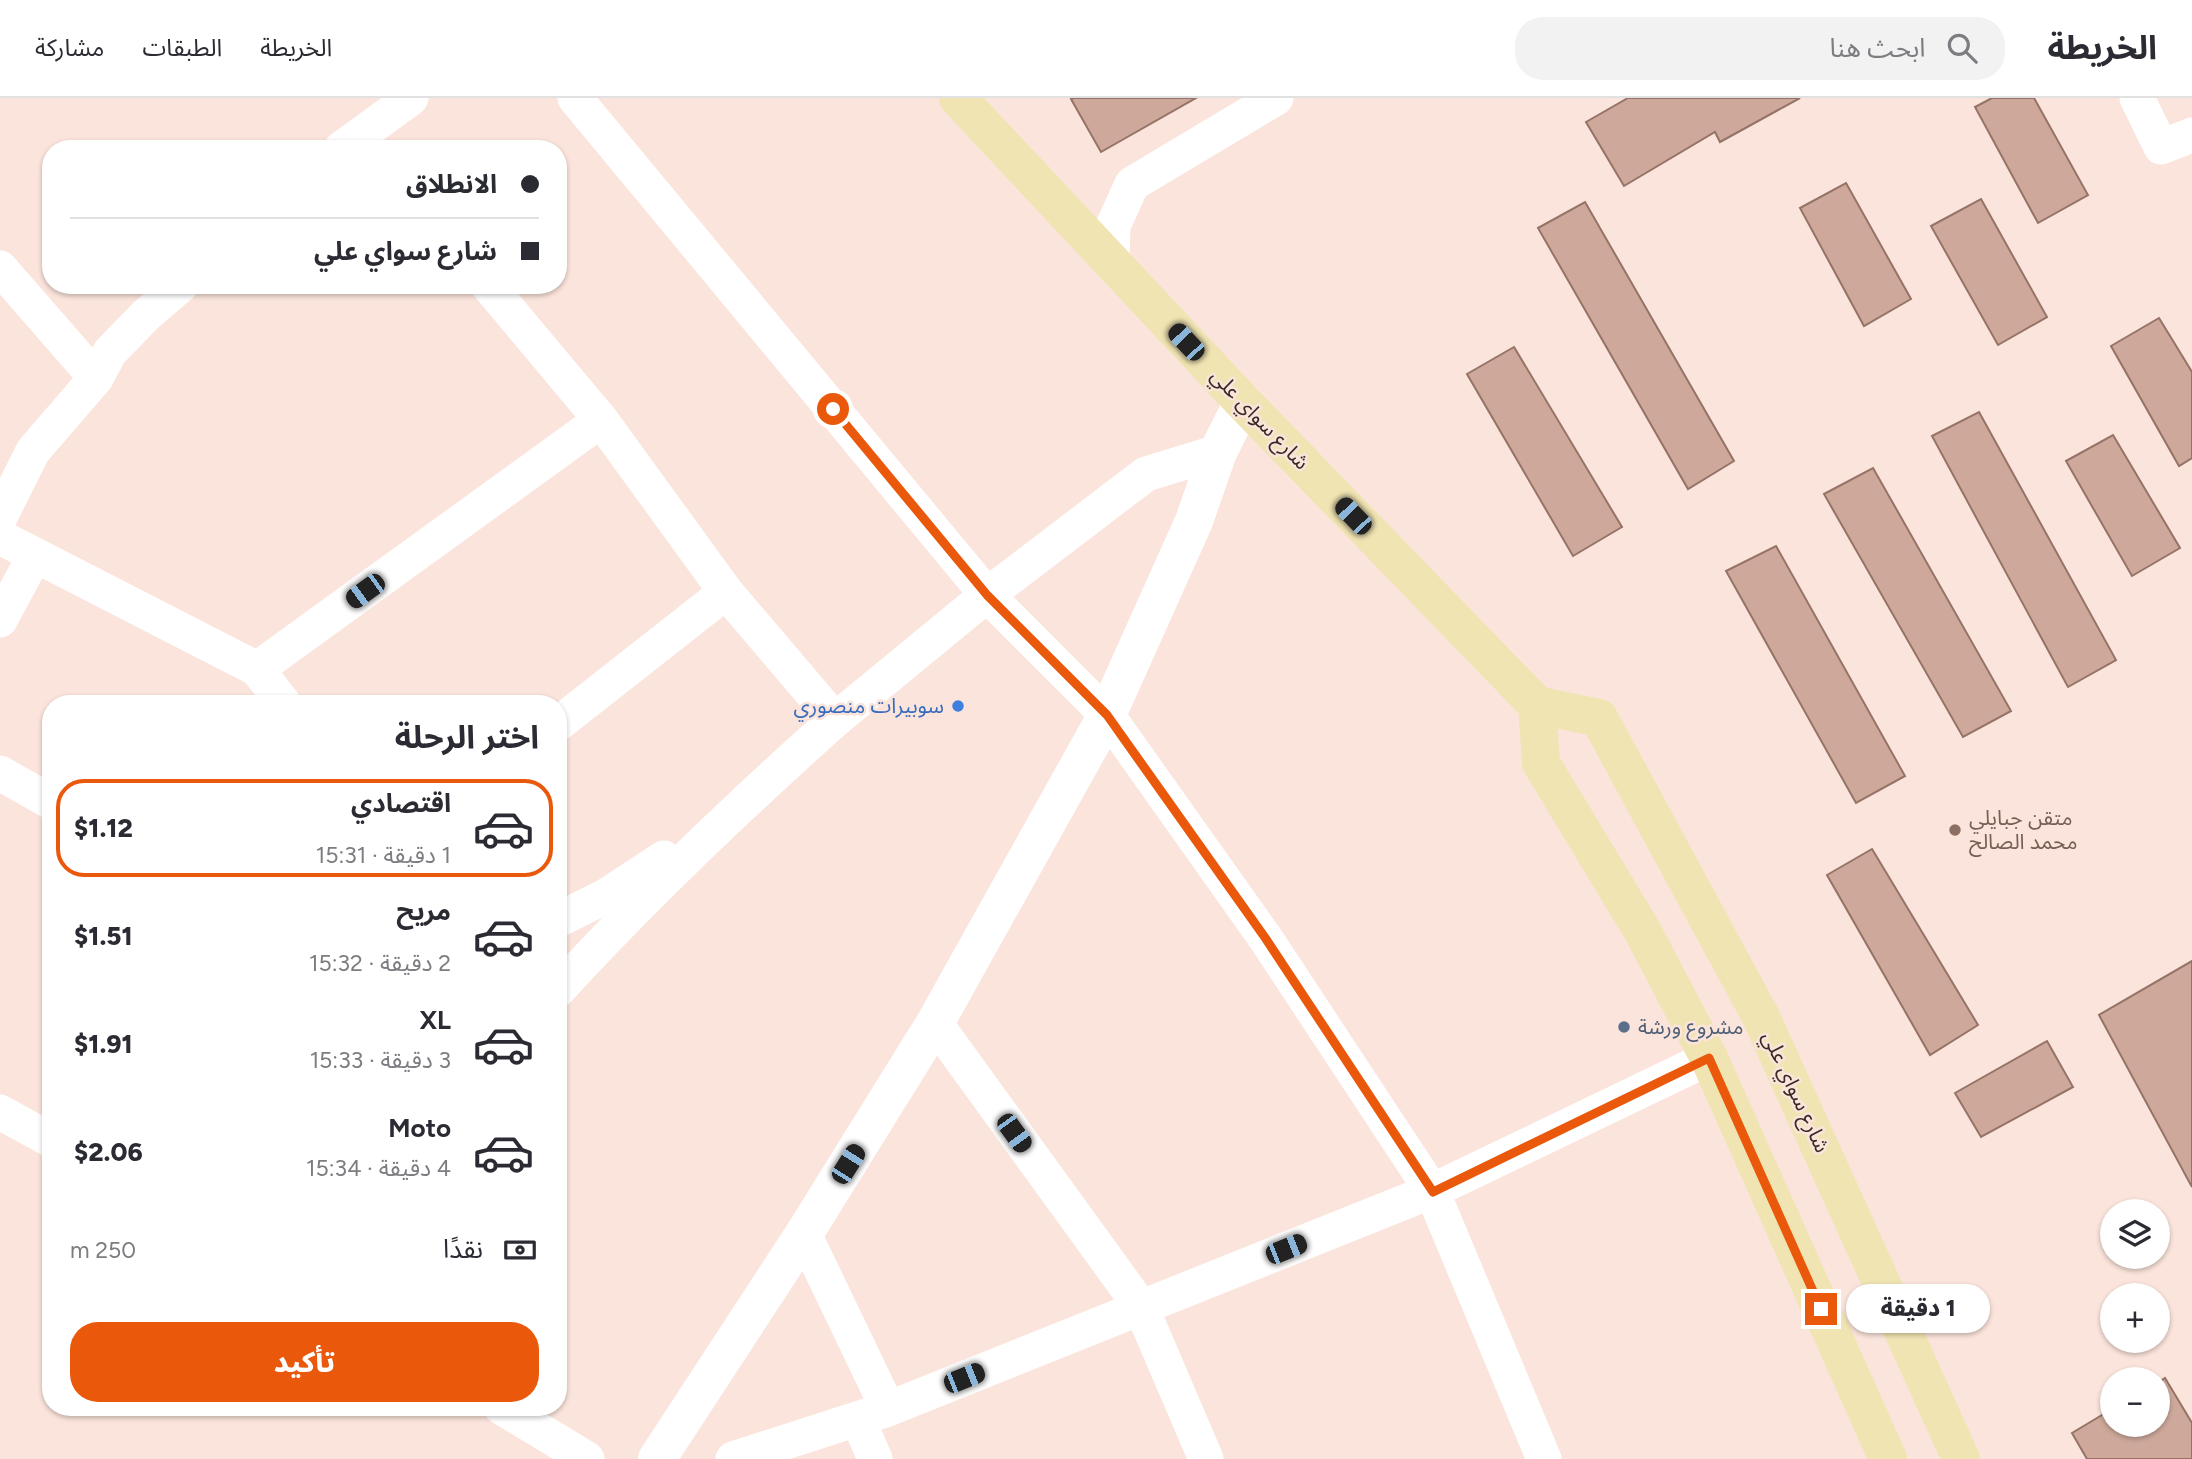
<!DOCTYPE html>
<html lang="ar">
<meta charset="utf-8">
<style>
:root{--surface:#fff;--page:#f2f2f3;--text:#2b2b33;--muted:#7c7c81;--line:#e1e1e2;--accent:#ea580c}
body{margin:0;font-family:Figtree,"Noto Sans Arabic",sans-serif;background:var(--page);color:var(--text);direction:rtl;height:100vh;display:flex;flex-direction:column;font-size:26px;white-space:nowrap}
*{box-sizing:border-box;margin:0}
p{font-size:23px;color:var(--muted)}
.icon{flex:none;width:38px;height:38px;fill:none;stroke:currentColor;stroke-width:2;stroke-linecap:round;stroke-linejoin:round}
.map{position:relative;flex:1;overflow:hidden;direction:ltr}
.drawer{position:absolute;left:42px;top:597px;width:525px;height:721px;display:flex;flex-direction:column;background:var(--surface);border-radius:28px;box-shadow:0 2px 5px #0004;direction:rtl}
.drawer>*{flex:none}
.hud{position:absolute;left:42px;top:42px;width:525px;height:154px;border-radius:28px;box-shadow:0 2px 5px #0004;direction:rtl;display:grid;align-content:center;height:154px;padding:0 28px;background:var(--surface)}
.tools{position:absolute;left:2100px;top:1101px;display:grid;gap:14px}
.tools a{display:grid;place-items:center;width:70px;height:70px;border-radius:50%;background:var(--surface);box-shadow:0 2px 5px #0004;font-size:35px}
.end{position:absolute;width:32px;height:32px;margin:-16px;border:9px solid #ea580c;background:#fff;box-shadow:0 0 0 4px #fff}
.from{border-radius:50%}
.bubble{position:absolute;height:49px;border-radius:24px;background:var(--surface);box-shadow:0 2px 5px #0004;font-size:23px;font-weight:800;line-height:49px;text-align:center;direction:rtl}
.car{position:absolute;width:21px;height:42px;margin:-21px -10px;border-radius:9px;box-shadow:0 0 5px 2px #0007;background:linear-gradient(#222 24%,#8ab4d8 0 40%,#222 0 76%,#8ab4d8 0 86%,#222 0)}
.hud b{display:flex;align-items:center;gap:24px;height:66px;font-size:26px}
.hud b+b{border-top:2px solid var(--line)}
.hud i{width:18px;height:18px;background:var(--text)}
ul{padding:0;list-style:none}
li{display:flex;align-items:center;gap:21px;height:98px;margin:0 14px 10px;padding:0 14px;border:4px solid transparent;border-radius:28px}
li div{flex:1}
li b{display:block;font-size:26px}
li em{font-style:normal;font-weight:800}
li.selected{border-color:var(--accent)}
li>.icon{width:63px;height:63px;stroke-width:1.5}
h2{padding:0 28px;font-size:32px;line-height:84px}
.pay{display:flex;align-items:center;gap:18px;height:77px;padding:0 28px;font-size:26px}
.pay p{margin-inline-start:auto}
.button{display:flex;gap:14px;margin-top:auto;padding:14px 28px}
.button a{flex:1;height:80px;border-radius:28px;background:var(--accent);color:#fff;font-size:28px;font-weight:800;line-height:80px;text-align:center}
header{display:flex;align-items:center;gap:42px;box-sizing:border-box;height:98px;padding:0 35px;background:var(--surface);border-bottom:2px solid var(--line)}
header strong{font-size:33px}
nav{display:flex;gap:38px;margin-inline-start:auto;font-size:24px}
.search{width:490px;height:63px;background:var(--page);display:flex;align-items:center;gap:18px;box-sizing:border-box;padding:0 24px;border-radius:28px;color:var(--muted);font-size:26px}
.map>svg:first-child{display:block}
.building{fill:#cea99b;stroke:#957366;stroke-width:2}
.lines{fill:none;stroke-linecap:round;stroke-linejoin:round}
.minor{stroke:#fff;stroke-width:35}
.tertiary{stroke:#fff;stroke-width:38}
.secondary{stroke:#f0e4b3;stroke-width:38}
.route{stroke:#ea580c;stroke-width:9}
.shop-dot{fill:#3f7fe0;stroke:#fbe4db;stroke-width:2.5}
.education-dot{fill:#8d6e63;stroke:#fbe4db;stroke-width:2.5}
.service-dot{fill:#5c6f8a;stroke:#fbe4db;stroke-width:2.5}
.labels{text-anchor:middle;stroke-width:5;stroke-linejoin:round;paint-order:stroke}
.street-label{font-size:21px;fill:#392a25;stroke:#fbe4db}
.shop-label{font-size:21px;fill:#366cbe;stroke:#fbe4db;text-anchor:end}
.education-label{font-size:21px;fill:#785e54;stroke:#fbe4db;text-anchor:start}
.service-label{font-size:21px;fill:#4e5e75;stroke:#fbe4db;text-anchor:start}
</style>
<header>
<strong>الخريطة</strong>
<div class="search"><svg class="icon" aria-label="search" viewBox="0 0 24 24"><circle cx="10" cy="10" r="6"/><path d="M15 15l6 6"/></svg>ابحث هنا</div>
<nav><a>الخريطة</a><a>الطبقات</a><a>مشاركة</a></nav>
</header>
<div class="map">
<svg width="2192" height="1361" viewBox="0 0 2192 1361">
<rect width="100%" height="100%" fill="#fbe4db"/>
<!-- building -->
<g class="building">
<path d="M1074 0H1196L1101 54 1071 1Z"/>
<path d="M1628 0H1800L1720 44 1715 34 1624 88 1586 24Z"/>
<path d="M1992 0H2034L2088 97 2038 125 1975 9Z"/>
<path d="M1846 85 1911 201 1864 228 1800 110Z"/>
<path d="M1981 101 2047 219 1998 247 1931 128Z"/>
<path d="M1585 104 1734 363 1688 391 1538 130Z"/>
<path d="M2159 220 2192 274V360L2179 368 2111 248Z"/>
<path d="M1514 249 1622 429 1573 458 1467 276Z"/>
<path d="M1979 314 2116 562 2068 589 1932 338Z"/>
<path d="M2113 337 2180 450 2132 478 2066 363Z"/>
<path d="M1873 370 2011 613 1963 639 1824 396Z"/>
<path d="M1776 448 1905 678 1856 705 1726 473Z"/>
<path d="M1872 751 1978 927 1930 957 1827 777Z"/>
<path d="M2192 863V1089L2099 917Z"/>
<path d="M2047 943 2073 989 1981 1039 1955 995Z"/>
<path d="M2165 1280 2192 1325V1361H2087L2072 1335 2112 1311V1326H2158V1285Z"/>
</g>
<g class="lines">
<!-- minor -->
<g class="minor">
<path d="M575 0 987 497 1107 617 1266 841 1432 1093 1544 1361"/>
<path d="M2137 0 2161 49 2192 37"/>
<path d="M341 51 411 0"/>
<path d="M1112 163 1113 128 1132 86 1276 0"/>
<path d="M0 170 96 280"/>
<path d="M488 187 601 322 726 494 835 622C739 708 646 796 558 892"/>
<path d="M0 419 33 353 96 280 110 254 146 217 181 187"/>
<path d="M0 439 257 571 284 606"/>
<path d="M0 522 34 459"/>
<path d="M257 571 601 322"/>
<path d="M835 622 987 497 1146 376 1218 354"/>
<path d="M558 626 726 494"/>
<path d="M0 675 51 704"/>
<path d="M558 822 606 798 664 760"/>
<path d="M935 925 1141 1209 1206 1361"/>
<path d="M0 1014 51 1042"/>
<path d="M804 1136 888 1311"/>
<path d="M501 1309 587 1361"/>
<path d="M858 1321 875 1361"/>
<path d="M733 1361 888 1311 1432 1093 1709 960"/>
</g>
<!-- tertiary -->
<path class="tertiary" d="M657 1361 804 1136 935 925 1107 617 1194 423 1218 354 1243 304"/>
<!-- secondary -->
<g class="secondary">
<path d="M958 0 1243 304 1537 607 1599 620 1761 919 1961 1361"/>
<path d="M1537 607 1541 665 1643 834 1709 960 1888 1361"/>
</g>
</g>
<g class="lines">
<!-- route -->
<path class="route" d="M833 311 987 497 1107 617 1266 841 1433 1094 1709 960 1821 1211"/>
</g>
<!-- markers -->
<circle class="shop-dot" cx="958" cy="608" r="7"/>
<circle class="education-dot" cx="1955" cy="732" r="7"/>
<circle class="service-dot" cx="1624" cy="929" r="7"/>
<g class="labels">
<!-- street labels -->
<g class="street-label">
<text transform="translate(1260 321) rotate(46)" y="7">شارع سواي علي</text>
<text transform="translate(1796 994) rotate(65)" y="7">شارع سواي علي</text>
</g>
<!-- shop labels -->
<g class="shop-label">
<text x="944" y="615">سوبيرات منصوري</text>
</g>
<!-- education labels -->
<g class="education-label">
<text x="1969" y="727">متقن جبايلي<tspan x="1969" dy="24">محمد الصالح</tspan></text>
</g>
<!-- service labels -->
<g class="service-label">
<text x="1638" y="936">مشروع ورشة</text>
</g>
</g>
</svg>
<div class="tools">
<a><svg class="icon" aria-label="layers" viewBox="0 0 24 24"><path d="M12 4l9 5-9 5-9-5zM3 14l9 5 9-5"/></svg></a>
<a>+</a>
<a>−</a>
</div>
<i class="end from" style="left:833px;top:311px"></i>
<i class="end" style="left:1821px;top:1211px"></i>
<div class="bubble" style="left:1846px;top:1186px;width:144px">1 دقيقة</div>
<i class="car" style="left:1186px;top:244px;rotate:317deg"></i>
<i class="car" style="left:1353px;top:418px;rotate:316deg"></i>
<i class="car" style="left:365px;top:493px;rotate:234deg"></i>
<i class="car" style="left:1014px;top:1035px;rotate:144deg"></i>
<i class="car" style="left:848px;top:1066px;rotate:32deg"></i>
<i class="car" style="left:1286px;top:1151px;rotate:68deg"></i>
<i class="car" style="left:964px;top:1280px;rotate:68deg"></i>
<div class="hud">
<b><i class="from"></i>الانطلاق</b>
<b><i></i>شارع سواي علي</b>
</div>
<section class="drawer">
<h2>اختر الرحلة</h2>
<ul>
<li class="selected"><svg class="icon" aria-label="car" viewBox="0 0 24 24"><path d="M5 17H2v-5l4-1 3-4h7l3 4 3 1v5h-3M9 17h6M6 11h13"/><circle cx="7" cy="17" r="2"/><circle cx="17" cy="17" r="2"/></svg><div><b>اقتصادي</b><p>1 دقيقة · 15:31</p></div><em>$1.12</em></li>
<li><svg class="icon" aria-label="car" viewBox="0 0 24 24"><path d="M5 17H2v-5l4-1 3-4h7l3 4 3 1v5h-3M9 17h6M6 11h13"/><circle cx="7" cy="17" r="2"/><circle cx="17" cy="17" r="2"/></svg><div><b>مريح</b><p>2 دقيقة · 15:32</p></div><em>$1.51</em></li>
<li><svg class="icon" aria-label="car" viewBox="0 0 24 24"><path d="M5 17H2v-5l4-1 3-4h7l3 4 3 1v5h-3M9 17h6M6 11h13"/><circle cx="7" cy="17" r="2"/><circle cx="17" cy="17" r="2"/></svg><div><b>XL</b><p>3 دقيقة · 15:33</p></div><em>$1.91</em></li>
<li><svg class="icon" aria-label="car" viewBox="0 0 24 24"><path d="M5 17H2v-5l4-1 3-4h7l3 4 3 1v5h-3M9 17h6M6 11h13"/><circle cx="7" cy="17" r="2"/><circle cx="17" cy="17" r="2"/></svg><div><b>Moto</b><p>4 دقيقة · 15:34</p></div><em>$2.06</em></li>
</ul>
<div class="pay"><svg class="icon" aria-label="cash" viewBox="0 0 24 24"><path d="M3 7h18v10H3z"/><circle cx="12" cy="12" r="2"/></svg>نقدًا<p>250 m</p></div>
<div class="button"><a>تأكيد</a></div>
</section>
</div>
